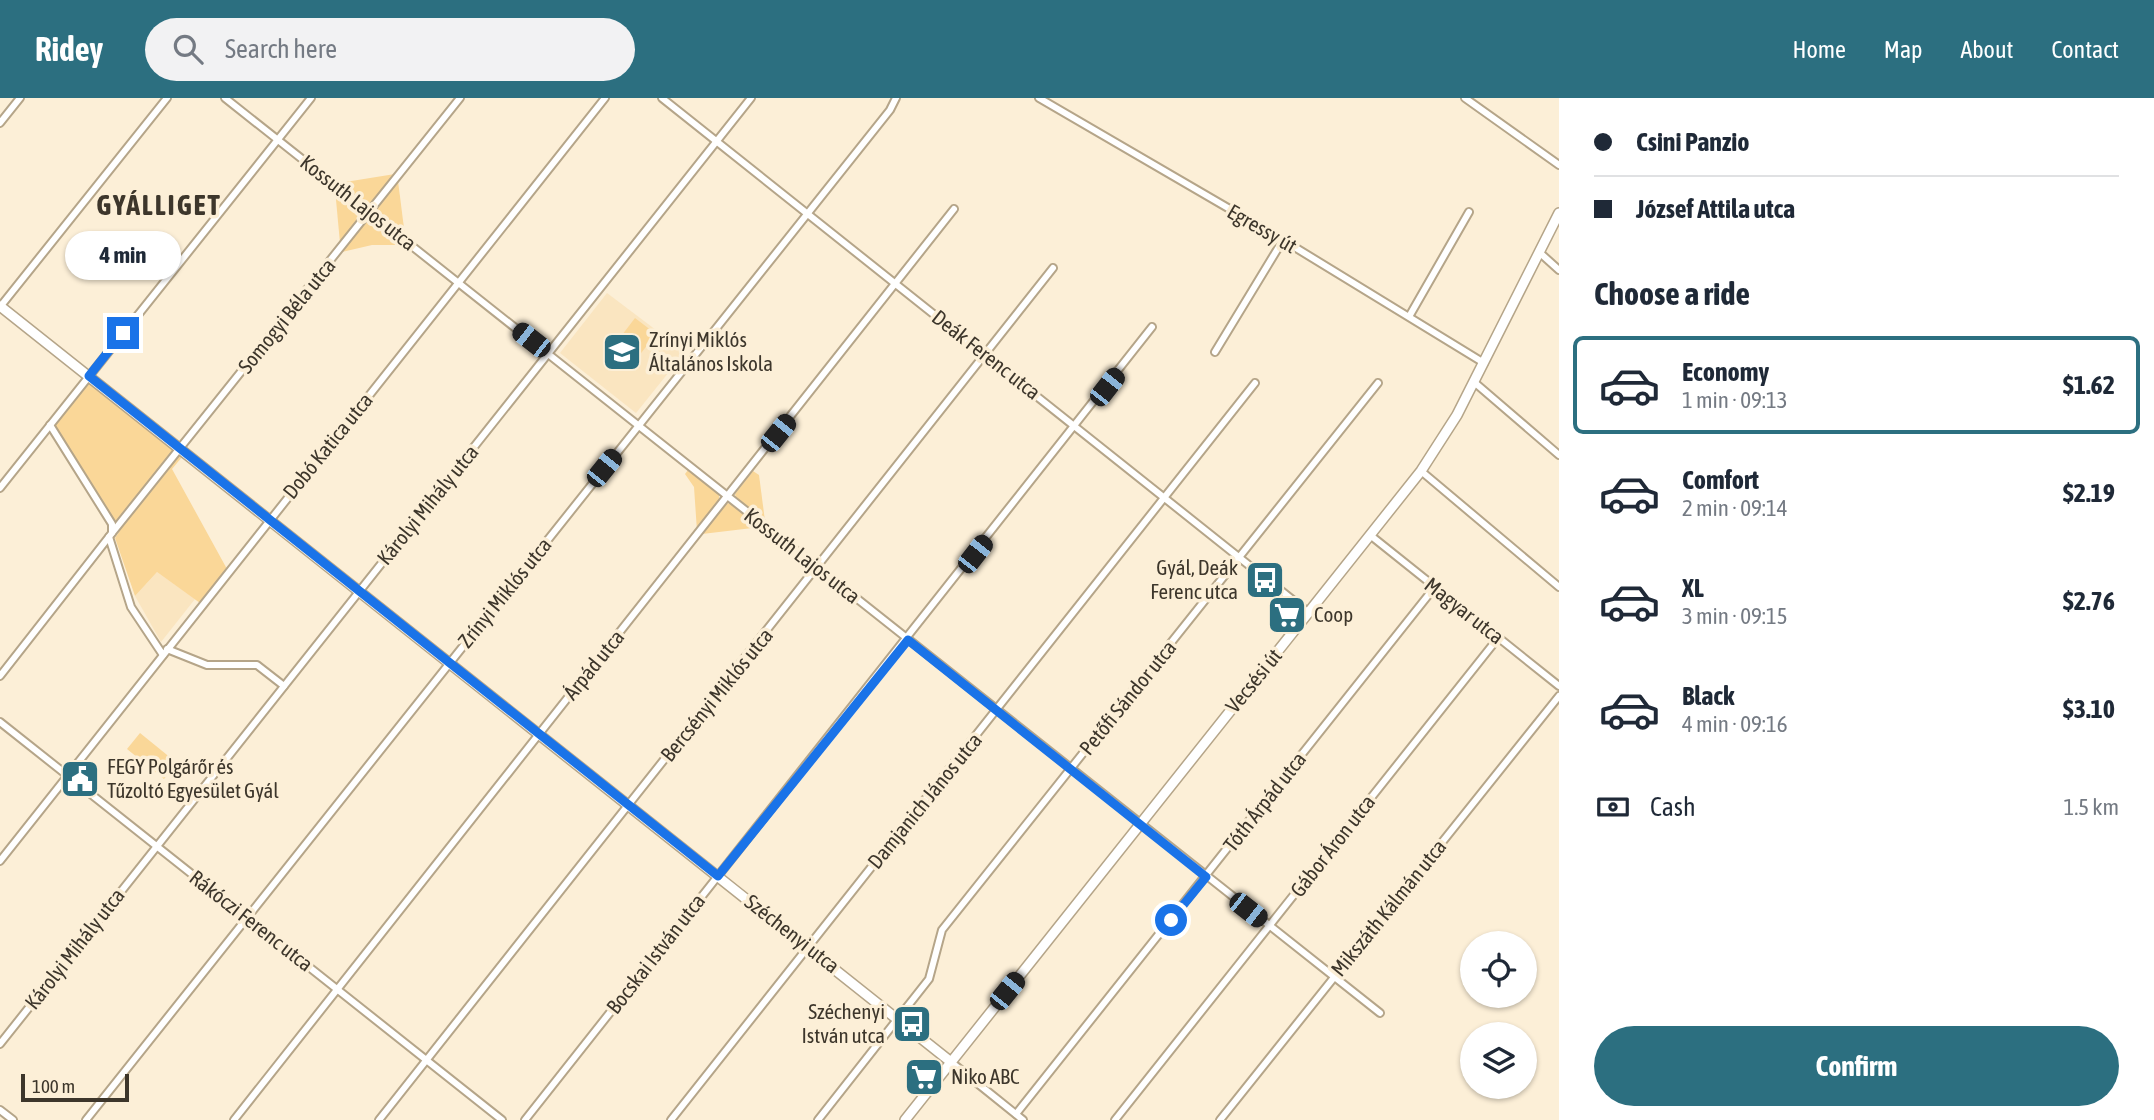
<!DOCTYPE html>
<meta charset="utf-8">
<style>
:root{--surface:#fff;--page:#f2f2f3;--text:#1f2937;--muted:#747a83;--line:#e0e1e3;--accent:#2c6f80}
body{margin:0;font-family:"Asap Condensed",sans-serif;background:var(--page);color:var(--text);height:100vh;display:flex;flex-direction:column;font-size:26px;white-space:nowrap}
*{box-sizing:border-box;margin:0}
p{font-size:23px;color:var(--muted)}
.icon{flex:none;width:38px;height:38px;fill:none;stroke:currentColor;stroke-width:2;stroke-linecap:round;stroke-linejoin:round}
.map{position:relative;flex:1;overflow:hidden}
.sheet{display:flex;flex-direction:column;background:var(--surface);width:595px}
.sheet>*{flex:none}
.hud{display:grid;align-content:center;height:154px;padding:0 35px;background:var(--surface)}
.controls{position:absolute;left:1460px;top:833px;display:grid;gap:14px}
.controls a{display:grid;place-items:center;width:77px;height:77px;border-radius:50%;background:var(--surface);box-shadow:0 2px 5px #0004;font-size:35px}
.scale{position:absolute;left:21px;bottom:18px;width:108px;box-sizing:border-box;padding-left:7px;border:4px solid #3d362b;border-top:0;font-size:19px;line-height:24px;white-space:nowrap;color:#3d362b;-webkit-text-stroke:5px #fcefd7;paint-order:stroke}
.end{position:absolute;width:32px;height:32px;margin:-16px;border:9px solid #1a73e8;background:#fff;box-shadow:0 0 0 4px #fff}
.from{border-radius:50%}
.bubble{position:absolute;height:49px;border-radius:24px;background:var(--surface);box-shadow:0 2px 5px #0004;font-size:23px;font-weight:700;line-height:49px;text-align:center}
.car{position:absolute;width:21px;height:42px;margin:-21px -10px;border-radius:9px;box-shadow:0 0 5px 2px #0007;background:linear-gradient(#222 24%,#8ab4d8 0 40%,#222 0 76%,#8ab4d8 0 86%,#222 0)}
.hud b{display:flex;align-items:center;gap:24px;height:66px;font-size:26px}
.hud b+b{border-top:2px solid var(--line)}
.hud i{width:18px;height:18px;background:var(--text)}
ul{padding:0;list-style:none}
li{display:flex;align-items:center;gap:21px;height:98px;margin:0 14px 10px;padding:0 21px;border:4px solid transparent;border-radius:10px}
li div{flex:1}
li b{display:block;font-size:26px}
li em{font-style:normal;font-weight:700}
li.on{border-color:var(--accent)}
li>.icon{width:63px;height:63px;stroke-width:1.5}
h2{padding:0 35px;font-size:32px;line-height:84px}
.pay{display:flex;align-items:center;gap:18px;height:77px;padding:0 35px;font-size:26px}
.pay p{margin-inline-start:auto}
.button{display:flex;gap:14px;margin-top:auto;padding:14px 35px}
.button a{flex:1;height:80px;border-radius:42px;background:var(--accent);color:#fff;font-size:28px;font-weight:700;line-height:80px;text-align:center}
header{display:flex;align-items:center;gap:42px;box-sizing:border-box;height:98px;padding:0 35px;background:var(--accent);color:#fff}
header strong{font-size:33px}
nav{display:flex;gap:38px;margin-inline-start:auto;font-size:24px}
.search{width:490px;height:63px;background:var(--page);display:flex;align-items:center;gap:18px;box-sizing:border-box;padding:0 24px;border-radius:38px;color:var(--muted);font-size:26px}
main{display:flex;flex:1;min-height:0}
.map>svg:first-child{display:block}
.built{fill:#fae5c0}
.green{fill:#fad798}
.lines{fill:none;stroke-linecap:round;stroke-linejoin:round}
.street-casing{stroke:#b5a589;stroke-width:10}
.secondary-casing{stroke:#b5a589;stroke-width:12}
.street{stroke:#fff;stroke-width:6}
.secondary{stroke:#fff;stroke-width:9}
.route{stroke:#1a73e8;stroke-width:9}
.labels{text-anchor:middle;stroke-width:7;stroke-linejoin:round;paint-order:stroke}
.street-label{font-size:21px;fill:#3d362b;stroke:#fcefd7}
.poi-label{font-size:21px;fill:#3d362b;stroke:#fcefd7;text-anchor:start}
.district-label{font-size:28px;font-weight:bold;letter-spacing:2px;fill:#3d362b;stroke:#fcefd7}
</style>
<header>
<strong>Ridey</strong>
<div class="search"><svg class="icon" aria-label="search" viewBox="0 0 24 24"><circle cx="10" cy="10" r="6"/><path d="M15 15l6 6"/></svg>Search here</div>
<nav><a>Home</a><a>Map</a><a>About</a><a>Contact</a></nav>
</header>
<main>
<div class="map">
<svg width="1559" height="1022" viewBox="0 0 1559 1022">
<rect width="100%" height="100%" fill="#fcefd7"/>
<!-- built -->
<g class="built">
<path d="M607 195 685 254 636 315 560 255Z"/>
<path d="M157 474 195 501 161 544 135 498Z"/>
</g>
<!-- green -->
<g class="green">
<path d="M395 76 372 105 366 106 339 85Z"/>
<path d="M398 83 405 138 377 115 376 110Z"/>
<path d="M335 91 360 111 361 117 340 145Z"/>
<path d="M368 121H372L404 147H372L342 154Z"/>
<path d="M635 220 656 236 627 273 606 258Z"/>
<path d="M88 283 182 359 172 371 227 471 200 505 157 474 135 498 115 440 119 434 54 327Z"/>
<path d="M688 372 719 396V402L697 433 694 389 685 376Z"/>
<path d="M753 373 759 377 765 423 736 400 735 396Z"/>
<path d="M730 405 761 429 702 436 725 406Z"/>
<path d="M140 635 177 665 164 681 127 651Z"/>
</g>
<g class="lines">
<!-- street casing -->
<g class="street-casing">
<g id="street">
<path d="M225 0 1380 915"/>
<path d="M662 0 1309 515"/>
<path d="M1039 0 1283 142 1484 265"/>
<path d="M1465 0 1559 67"/>
<path d="M0 25 20 0"/>
<path d="M1539 154 1559 172"/>
<path d="M0 209 167 0"/>
<path d="M1410 217 1469 114"/>
<path d="M1215 254 1283 142"/>
<path d="M1474 284 1559 357"/>
<path d="M1421 373 1559 489"/>
<path d="M0 390 311 0"/>
<path d="M112 435 460 0"/>
<path d="M1370 437 1559 588"/>
<path d="M109 439 131 509 163 557"/>
<path d="M167 551 207 567H257L284 588"/>
<path d="M0 578 112 435V426L50 327"/>
<path d="M0 624 502 1022"/>
<path d="M0 763 605 0"/>
<path d="M0 946 751 0"/>
<path d="M951 964 1023 1022"/>
<path d="M0 1012 13 1022"/>
<path d="M1016 1016 1434 490"/>
<path d="M86 1022 890 12 896 0"/>
<path d="M234 1022 954 111"/>
<path d="M379 1022 1053 170"/>
<path d="M525 1022 1152 229"/>
<path d="M671 1022 1255 285"/>
<path d="M818 1022 929 881 942 832 1378 285"/>
<path d="M1115 1022 1498 540"/>
<path d="M1220 1022 1559 598"/>
</g>
</g>
<!-- secondary casing -->
<g class="secondary-casing">
<g id="secondary">
<path d="M0 208 951 964"/>
<path d="M905 1022 1421 373 1457 317 1559 115"/>
</g>
</g>
<!-- street -->
<use href="#street" class="street"/>
<!-- secondary -->
<use href="#secondary" class="secondary"/>
</g>
<g class="lines">
<!-- route -->
<path class="route" d="M123 235 89 278 718 778 908 542 1206 779 1171 822"/>
</g>
<!-- icons -->
<defs>
<g id="school-square" transform="scale(2.0125)"><rect x="-9" y="-9" width="18" height="18" rx="4" fill="#2c6f80" stroke="#fcefd7"/><path d="M0-5L7-2L0 1L-7-2ZM-4 1L0 2.5L4 1V4Q0 6-4 4Z" fill="#fff"/></g>
<g id="bus-square" transform="scale(2.0125)"><rect x="-9" y="-9" width="18" height="18" rx="4" fill="#2c6f80" stroke="#fcefd7"/><path d="M-5-6H5V4H4V6H2V4H-2V6H-4V4H-5ZM-3.5-4V0h7V-4ZM-3.5 1.2v1.5H-2V1.2ZM2 1.2v1.5H3.5V1.2Z" fill="#fff"/></g>
<g id="supermarket-square" transform="scale(2.0125)"><rect x="-9" y="-9" width="18" height="18" rx="4" fill="#2c6f80" stroke="#fcefd7"/><path d="M-6-5.5h2.5l.6 2H6L4.5 2H-2.5L-4.4-4H-6ZM-1.5 3.2a1.3 1.3 0 1 0 .1 0ZM3 3.2a1.3 1.3 0 1 0 .1 0Z" fill="#fff"/></g>
<g id="civic-square" transform="scale(2.0125)"><rect x="-9" y="-9" width="18" height="18" rx="4" fill="#2c6f80" stroke="#fcefd7"/><path d="M-.6-6.5H3V-4.5H.6V-3L4-1V1h2V6H-6V1h2V-1L-.6-3ZM-1.2 2.5V6h2.4V2.5Z" fill="#fff"/></g>
</defs>
<g fill-rule="evenodd">
<use href="#school-square" x="622" y="254"/>
<use href="#bus-square" x="1265" y="482"/>
<use href="#supermarket-square" x="1287" y="517"/>
<use href="#civic-square" x="80" y="681"/>
<use href="#bus-square" x="912" y="926"/>
<use href="#supermarket-square" x="924" y="979"/>
</g>
<g class="labels">
<!-- street labels -->
<g class="street-label">
<text transform="translate(358 105) rotate(38)" y="7">Kossuth Lajos utca</text>
<text transform="translate(1262 131) rotate(30)" y="7">Egressy út</text>
<text transform="translate(287 218) rotate(-51)" y="7">Somogyi Béla utca</text>
<text transform="translate(986 257) rotate(38)" y="7">Deák Ferenc utca</text>
<text transform="translate(328 348) rotate(-51)" y="7">Dobó Katica utca</text>
<text transform="translate(428 407) rotate(-51)" y="7">Károlyi Mihály utca</text>
<text transform="translate(802 458) rotate(38)" y="7">Kossuth Lajos utca</text>
<text transform="translate(505 495) rotate(-51)" y="7">Zrínyi Miklós utca</text>
<text transform="translate(1464 513) rotate(38)" y="7">Magyar utca</text>
<text transform="translate(594 567) rotate(-51)" y="7">Árpád utca</text>
<text transform="translate(1254 583) rotate(-51)" y="7">Vecsési út</text>
<text transform="translate(717 597) rotate(-51)" y="7">Bercsényi Miklós utca</text>
<text transform="translate(1128 600) rotate(-51)" y="7">Petőfi Sándor utca</text>
<text transform="translate(925 703) rotate(-51)" y="7">Damjanich János utca</text>
<text transform="translate(1265 704) rotate(-52)" y="7">Tóth Árpád utca</text>
<text transform="translate(1333 748) rotate(-52)" y="7">Gábor Áron utca</text>
<text transform="translate(1389 810) rotate(-51)" y="7">Mikszáth Kálmán utca</text>
<text transform="translate(251 823) rotate(38)" y="7">Rákóczi Ferenc utca</text>
<text transform="translate(792 836) rotate(38)" y="7">Széchenyi utca</text>
<text transform="translate(75 851) rotate(-52)" y="7">Károlyi Mihály utca</text>
<text transform="translate(656 856) rotate(-52)" y="7">Bocskai István utca</text>
</g>
<!-- poi labels -->
<g class="poi-label">
<text x="649" y="249">Zrínyi Miklós<tspan x="649" dy="24">Általános Iskola</tspan></text>
<text x="1238" y="477" text-anchor="end">Gyál, Deák<tspan x="1238" dy="24">Ferenc utca</tspan></text>
<text x="1314" y="524">Coop</text>
<text x="107" y="676">FEGY Polgárőr és<tspan x="107" dy="24">Tűzoltó Egyesület Gyál</tspan></text>
<text x="885" y="921" text-anchor="end">Széchenyi<tspan x="885" dy="24">István utca</tspan></text>
<text x="951" y="986">Niko ABC</text>
</g>
<!-- district labels -->
<g class="district-label">
<text x="159" y="117">GYÁLLIGET</text>
</g>
</g>
</svg>
<div class="controls">
<a><svg class="icon" aria-label="locate" viewBox="0 0 24 24"><circle cx="12" cy="12" r="6"/><path d="M12 2v4M12 18v4M2 12h4M18 12h4"/></svg></a>
<a><svg class="icon" aria-label="layers" viewBox="0 0 24 24"><path d="M12 4l9 5-9 5-9-5zM3 14l9 5 9-5"/></svg></a>
</div>
<div class="scale">100 m</div>
<i class="end from" style="left:1171px;top:822px"></i>
<i class="end" style="left:123px;top:235px"></i>
<div class="bubble" style="left:65px;top:133px;width:116px">4 min</div>
<i class="car" style="left:531px;top:242px;rotate:308deg"></i>
<i class="car" style="left:1107px;top:289px;rotate:38deg"></i>
<i class="car" style="left:778px;top:335px;rotate:39deg"></i>
<i class="car" style="left:604px;top:370px;rotate:39deg"></i>
<i class="car" style="left:975px;top:456px;rotate:38deg"></i>
<i class="car" style="left:1248px;top:812px;rotate:128deg"></i>
<i class="car" style="left:1007px;top:893px;rotate:39deg"></i>
</div>
<section class="sheet">
<div class="hud">
<b><i class="from"></i>Csini Panzio</b>
<b><i></i>József Attila utca</b>
</div>
<h2>Choose a ride</h2>
<ul>
<li class="on"><svg class="icon" aria-label="car" viewBox="0 0 24 24"><path d="M5 17H2v-5l4-1 3-4h7l3 4 3 1v5h-3M9 17h6M6 11h13"/><circle cx="7" cy="17" r="2"/><circle cx="17" cy="17" r="2"/></svg><div><b>Economy</b><p>1 min · 09:13</p></div><em>$1.62</em></li>
<li><svg class="icon" aria-label="car" viewBox="0 0 24 24"><path d="M5 17H2v-5l4-1 3-4h7l3 4 3 1v5h-3M9 17h6M6 11h13"/><circle cx="7" cy="17" r="2"/><circle cx="17" cy="17" r="2"/></svg><div><b>Comfort</b><p>2 min · 09:14</p></div><em>$2.19</em></li>
<li><svg class="icon" aria-label="car" viewBox="0 0 24 24"><path d="M5 17H2v-5l4-1 3-4h7l3 4 3 1v5h-3M9 17h6M6 11h13"/><circle cx="7" cy="17" r="2"/><circle cx="17" cy="17" r="2"/></svg><div><b>XL</b><p>3 min · 09:15</p></div><em>$2.76</em></li>
<li><svg class="icon" aria-label="car" viewBox="0 0 24 24"><path d="M5 17H2v-5l4-1 3-4h7l3 4 3 1v5h-3M9 17h6M6 11h13"/><circle cx="7" cy="17" r="2"/><circle cx="17" cy="17" r="2"/></svg><div><b>Black</b><p>4 min · 09:16</p></div><em>$3.10</em></li>
</ul>
<div class="pay"><svg class="icon" aria-label="cash" viewBox="0 0 24 24"><path d="M3 7h18v10H3z"/><circle cx="12" cy="12" r="2"/></svg>Cash<p>1.5 km</p></div>
<div class="button"><a>Confirm</a></div>
</section>
</main>
